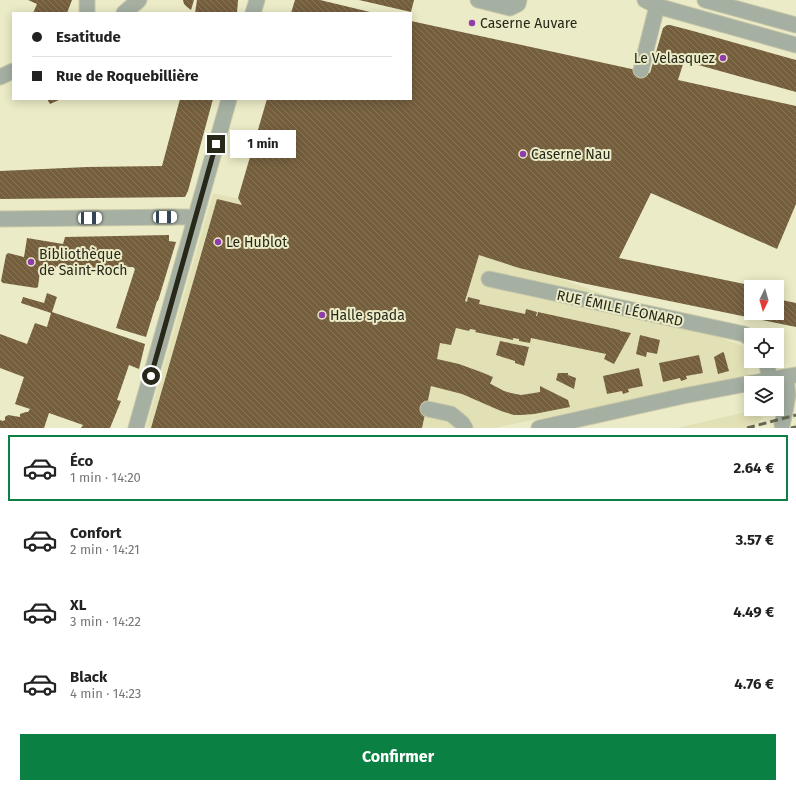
<!DOCTYPE html>
<html lang="fr">
<meta charset="utf-8">
<style>
:root{--surface:#fff;--page:#f6f6f6;--text:#222;--muted:#767676;--line:#e0e0e0;--accent:#0b8043}
body{margin:0;font-family:"Fira Sans",sans-serif;background:var(--page);color:var(--text);height:100vh;display:flex;flex-direction:column;font-size:15px;white-space:nowrap}
*{box-sizing:border-box;margin:0}
p{font-size:13px;color:var(--muted)}
.icon{flex:none;width:22px;height:22px;fill:none;stroke:currentColor;stroke-width:2;stroke-linecap:round;stroke-linejoin:round}
.map{position:relative;height:428px;overflow:hidden}
.drawer{display:flex;flex-direction:column;background:var(--surface);flex:1}
.drawer>*{flex:none}
.banner{position:absolute;left:12px;top:12px;width:400px;height:88px;border-radius:0px;box-shadow:0 2px 10px #0003;display:grid;align-content:center;height:88px;padding:0 20px;background:var(--surface)}
.needle{width:26px;rotate:185deg}
.controls{position:absolute;left:744px;top:280px;display:grid;gap:8px}
.controls a{display:grid;place-items:center;width:40px;height:40px;border-radius:0px;background:var(--surface);box-shadow:0 2px 10px #0003;font-size:20px}
.end{position:absolute;width:18px;height:18px;margin:-9px;border:5px solid #27271a;background:#fff;box-shadow:0 0 0 2px #fff}
.from{border-radius:50%}
.bubble{position:absolute;height:28px;border-radius:0px;background:var(--surface);box-shadow:0 2px 10px #0003;font-size:13px;font-weight:700;line-height:28px;text-align:center}
.car{position:absolute;width:12px;height:24px;margin:-12px -6px;border-radius:5px;box-shadow:0 0 3px 1px #0007;background:linear-gradient(#fff 24%,#345 0 40%,#fff 0 76%,#345 0 86%,#fff 0)}
.banner b{display:flex;align-items:center;gap:14px;height:38px;font-size:15px}
.banner b+b{border-top:1px solid var(--line)}
.banner i{width:10px;height:10px;background:var(--text)}
ul{padding:7px 0 0;list-style:none}
li{display:flex;align-items:center;gap:12px;height:66px;margin:0 8px 6px;padding:0 12px;border:2px solid transparent;border-radius:0px}
li div{flex:1}
li b{display:block;font-size:15px}
li em{font-style:normal;font-weight:700}
li.current{border-color:var(--accent)}
li>.icon{width:36px;height:36px;stroke-width:1.5}
.action{display:flex;gap:8px;margin-top:auto;padding:8px 20px}
.action a{flex:1;height:46px;border-radius:0px;background:var(--accent);color:#fff;font-size:16px;font-weight:700;line-height:46px;text-align:center}
.map>svg:first-child{display:block}
.built{fill:#e2e1b6}
.building{fill:url(#building-back-hatch)}
.lines{fill:none;stroke-linecap:round;stroke-linejoin:round}
.minor-casing{stroke:#c8c8a8;stroke-width:17}
.minor{stroke:#a5afa2;stroke-width:15}
.rail{stroke:#676753;stroke-width:3;stroke-dasharray:8 4;stroke-linecap:butt}
.route{stroke:#27271a;stroke-width:5}
.poi-dot{fill:#903caa;stroke:#ebebc7;stroke-width:1.5}
.labels{text-anchor:middle;stroke-width:4;stroke-linejoin:round;paint-order:stroke}
.poi-label{font-size:14px;fill:#27271a;stroke:#ebebc7;text-anchor:start}
.street-label{font-size:14px;fill:#27271a;stroke:#ebebc7}
</style>
<div class="map">
<svg width="796" height="428" viewBox="0 0 796 428">
<defs>
<pattern id="building-back-hatch" width="6" height="6" patternUnits="userSpaceOnUse"><rect width="6" height="6" fill="#745e3c"/><path d="M-1 5l2 2M0 0l6 6M5-1l2 2" fill="none" stroke="#86765c"/></pattern>
</defs>
<rect width="100%" height="100%" fill="#ebebc7"/>
<!-- built -->
<g class="built">
<path d="M213 193 497 255 743 346 749 375 495 428H146Z"/>
<path d="M750 411 763 418 751 428H677Z"/>
</g>
<!-- building -->
<g class="building">
<path d="M28 0H72L67 13H33L37 4Z"/>
<path d="M183 0H194L191 10 187 7 184 4Z"/>
<path d="M197 0H238L237 13H195Z"/>
<path d="M295 0H320L374 13H291Z"/>
<path d="M359 0H414L411 12Z"/>
<path d="M411 21 650 73 663 28 667 25H670L693 31 796 60V92L684 61 678 80 796 106V204L777 249 651 193 619 258 754 286 751 287V313H777V299L796 303V327L582 283 519 268 479 255 465 301 467 302 468 297 480 300 479 304 525 314 526 309 537 312 536 316H537L538 312 620 330V331L631 333 614 364 604 359 606 354 531 338 530 343 519 341V339L513 338V340L475 332 476 330 470 329 469 331 456 328 451 345 440 343 437 359 459 364 481 372 493 377 490 384H491L504 391 511 393 521 395 534 393 540 392V386L568 400 570 407 534 414 521 415H514L501 411 462 394 431 386 422 428H151L217 199 242 205 238 198 267 99H411Z"/>
<path d="M47 99H61L50 104Z"/>
<path d="M180 99H213L188 191 185 197 0 199V171L87 167 162 166Z"/>
<path d="M169 235V241L176 242 158 301H157L146 337 116 328 135 269 133 267 61 268 56 266 54 273 40 271 38 287 36 288 3 283 1 281 6 255 8 253 24 257 27 238 63 244 65 237Z"/>
<path d="M47 293 57 297 52 312 145 344 139 369 129 365 117 400 121 401 110 428H81L83 425 49 413 44 428H0V420L3 421 5 420V417L8 415 20 417V414L26 412H28L30 409 15 404 24 377 0 368V334L27 344 35 323 47 327 51 313 21 303 23 297 44 303Z"/>
<path d="M640 335 660 340 657 354 647 352 646 357 636 354Z"/>
<path d="M500 341 529 347 524 366 515 363V361L496 355Z"/>
<path d="M723 352 724 353 729 371 718 374 714 357Z"/>
<path d="M699 355 703 373 686 376 687 379 681 381 680 378 663 382 659 363Z"/>
<path d="M639 368 643 386 628 389 629 392 623 394 622 391 607 394 603 376Z"/>
<path d="M558 373H568V375L576 378 574 389 556 380Z"/>
</g>
<g class="lines">
<!-- minor casing -->
<g class="minor-casing">
<g id="minor">
<path d="M478 0 510 8 518 4 519 0"/>
<path d="M645 0 657 6 796 45"/>
<path d="M705 0 796 25"/>
<path d="M87 13V0"/>
<path d="M124 13 139 0"/>
<path d="M253 13 257 0"/>
<path d="M641 70 657 6"/>
<path d="M0 77 13 71"/>
<path d="M0 219 180 217H187L195 219"/>
<path d="M489 279 744 334 751 339"/>
<path d="M766 361 770 379"/>
<path d="M753 383 795 375"/>
<path d="M428 409 451 414 462 423 465 428"/>
<path d="M782 425 785 412 788 395 786 377"/>
<path d="M136 428 229 99"/>
<path d="M539 428 683 396 751 383"/>
</g>
</g>
<!-- minor -->
<use href="#minor" class="minor"/>
<!-- rail -->
<g class="rail">
<path d="M747 428 796 415"/>
<path d="M791 428 796 427"/>
</g>
</g>
<g class="lines">
<!-- route -->
<path class="route" d="M151 376 216 144"/>
</g>
<!-- markers -->
<g class="poi-dot">
<circle cx="472" cy="23" r="4"/>
<circle cx="723" cy="58" r="4"/>
<circle cx="523" cy="154" r="4"/>
<circle cx="218" cy="242" r="4"/>
<circle cx="31" cy="262" r="4"/>
<circle cx="322" cy="315" r="4"/>
</g>
<g class="labels">
<!-- poi labels -->
<g class="poi-label">
<text x="480" y="28">Caserne Auvare</text>
<text x="715" y="63" text-anchor="end">Le Velasquez</text>
<text x="531" y="159">Caserne Nau</text>
<text x="226" y="247">Le Hublot</text>
<text x="39" y="259">Bibliothèque<tspan x="39" dy="16">de Saint-Roch</tspan></text>
<text x="330" y="320">Halle spada</text>
</g>
<!-- street labels -->
<g class="street-label">
<text transform="translate(620 308) rotate(12)" y="5">RUE ÉMILE LÉONARD</text>
</g>
</g>
</svg>
<div class="controls">
<a><svg class="needle" viewBox="-14 -14 28 28"><path d="M0-13l5 13h-10z" fill="#e53935"/><path d="M0 13l5-13h-10z" fill="#767676"/></svg></a>
<a><svg class="icon" aria-label="locate" viewBox="0 0 24 24"><circle cx="12" cy="12" r="6"/><path d="M12 2v4M12 18v4M2 12h4M18 12h4"/></svg></a>
<a><svg class="icon" aria-label="layers" viewBox="0 0 24 24"><path d="M12 4l9 5-9 5-9-5zM3 14l9 5 9-5"/></svg></a>
</div>
<i class="end from" style="left:151px;top:376px"></i>
<i class="end" style="left:216px;top:144px"></i>
<div class="bubble" style="left:230px;top:130px;width:66px">1 min</div>
<i class="car" style="left:165px;top:217px;rotate:89deg"></i>
<i class="car" style="left:90px;top:218px;rotate:89deg"></i>
<div class="banner">
<b><i class="from"></i>Esatitude</b>
<b><i></i>Rue de Roquebillière</b>
</div>
</div>
<section class="drawer">
<ul>
<li class="current"><svg class="icon" aria-label="car" viewBox="0 0 24 24"><path d="M5 17H2v-5l4-1 3-4h7l3 4 3 1v5h-3M9 17h6M6 11h13"/><circle cx="7" cy="17" r="2"/><circle cx="17" cy="17" r="2"/></svg><div><b>Éco</b><p>1 min · 14:20</p></div><em>2.64 €</em></li>
<li><svg class="icon" aria-label="car" viewBox="0 0 24 24"><path d="M5 17H2v-5l4-1 3-4h7l3 4 3 1v5h-3M9 17h6M6 11h13"/><circle cx="7" cy="17" r="2"/><circle cx="17" cy="17" r="2"/></svg><div><b>Confort</b><p>2 min · 14:21</p></div><em>3.57 €</em></li>
<li><svg class="icon" aria-label="car" viewBox="0 0 24 24"><path d="M5 17H2v-5l4-1 3-4h7l3 4 3 1v5h-3M9 17h6M6 11h13"/><circle cx="7" cy="17" r="2"/><circle cx="17" cy="17" r="2"/></svg><div><b>XL</b><p>3 min · 14:22</p></div><em>4.49 €</em></li>
<li><svg class="icon" aria-label="car" viewBox="0 0 24 24"><path d="M5 17H2v-5l4-1 3-4h7l3 4 3 1v5h-3M9 17h6M6 11h13"/><circle cx="7" cy="17" r="2"/><circle cx="17" cy="17" r="2"/></svg><div><b>Black</b><p>4 min · 14:23</p></div><em>4.76 €</em></li>
</ul>
<div class="action"><a>Confirmer</a></div>
</section>
